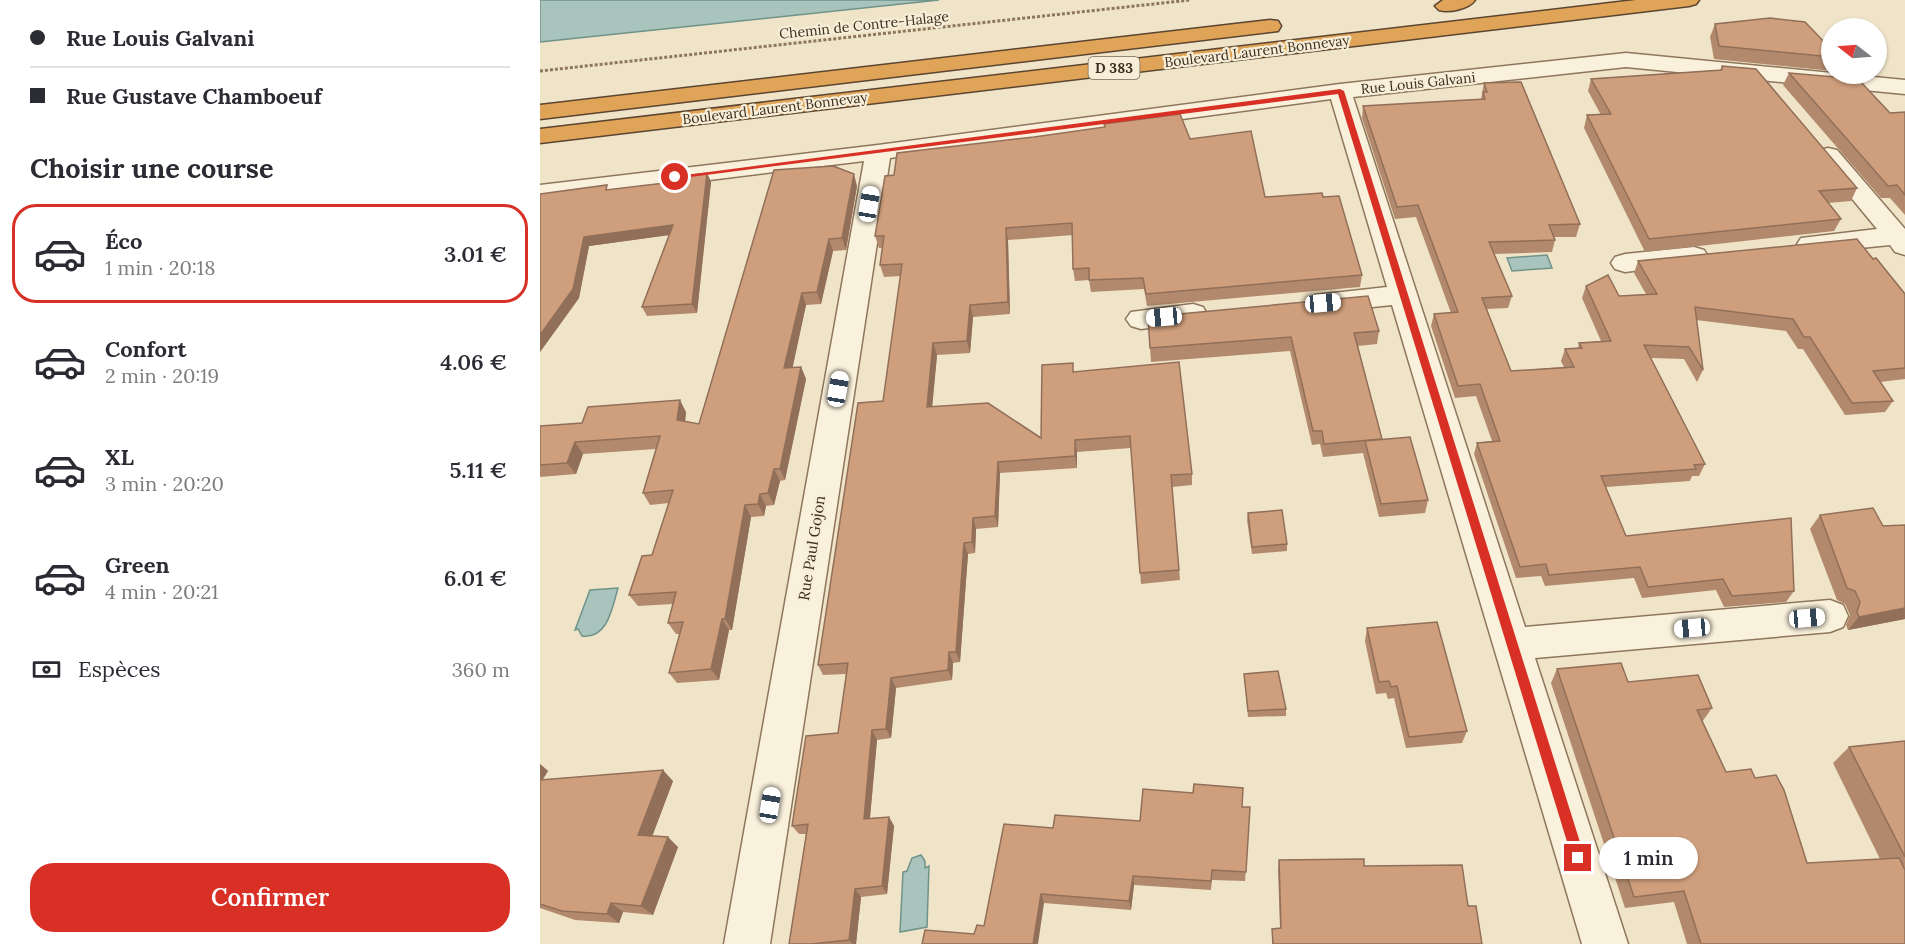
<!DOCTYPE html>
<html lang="fr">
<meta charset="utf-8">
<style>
:root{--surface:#fff;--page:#f7f7f7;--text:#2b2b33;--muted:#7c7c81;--line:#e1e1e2;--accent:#d93025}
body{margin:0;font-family:Lora,serif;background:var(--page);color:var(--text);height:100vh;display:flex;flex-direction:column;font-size:22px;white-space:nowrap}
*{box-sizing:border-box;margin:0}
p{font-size:20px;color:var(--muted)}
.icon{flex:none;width:33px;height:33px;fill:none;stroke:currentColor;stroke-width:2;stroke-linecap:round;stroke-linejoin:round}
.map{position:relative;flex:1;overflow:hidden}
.details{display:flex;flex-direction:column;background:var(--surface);width:540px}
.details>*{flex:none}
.top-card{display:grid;align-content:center;height:132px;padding:0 30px;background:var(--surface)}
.needle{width:39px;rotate:287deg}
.buttons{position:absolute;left:1281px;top:18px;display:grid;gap:12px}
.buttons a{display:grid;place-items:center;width:66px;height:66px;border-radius:50%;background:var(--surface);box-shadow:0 2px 4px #0004;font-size:30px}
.end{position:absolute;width:27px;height:27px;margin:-14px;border:8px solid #d93025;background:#fff;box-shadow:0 0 0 3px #fff}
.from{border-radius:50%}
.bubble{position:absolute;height:42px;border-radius:21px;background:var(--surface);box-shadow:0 2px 4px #0004;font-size:20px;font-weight:600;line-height:42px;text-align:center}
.car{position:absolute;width:18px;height:36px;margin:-18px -9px;border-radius:8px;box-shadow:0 0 4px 2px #0007;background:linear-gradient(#fff 24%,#345 0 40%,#fff 0 76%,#345 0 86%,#fff 0)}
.top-card b{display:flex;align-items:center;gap:21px;height:57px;font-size:22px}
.top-card b+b{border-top:2px solid var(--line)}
.top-card i{width:15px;height:15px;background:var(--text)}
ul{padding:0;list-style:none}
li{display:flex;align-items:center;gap:18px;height:99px;margin:0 12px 9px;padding:0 18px;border:3px solid transparent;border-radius:24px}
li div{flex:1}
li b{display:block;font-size:22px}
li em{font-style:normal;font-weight:600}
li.on{border-color:var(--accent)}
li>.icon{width:54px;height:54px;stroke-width:1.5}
h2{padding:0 30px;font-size:27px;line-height:72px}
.pay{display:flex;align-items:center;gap:15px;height:66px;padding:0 30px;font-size:22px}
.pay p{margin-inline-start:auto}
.action{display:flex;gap:12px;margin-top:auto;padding:12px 30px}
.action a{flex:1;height:69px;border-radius:24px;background:var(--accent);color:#fff;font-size:24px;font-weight:600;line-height:69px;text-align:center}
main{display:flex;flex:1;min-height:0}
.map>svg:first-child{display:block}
.water{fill:#a9c4bc;stroke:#6f938a;stroke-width:1.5}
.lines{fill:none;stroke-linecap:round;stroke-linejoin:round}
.minor-casing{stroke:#8d765c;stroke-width:3}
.highway-casing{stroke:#5b4430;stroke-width:3}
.path{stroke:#8d765c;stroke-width:3;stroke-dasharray:3 2;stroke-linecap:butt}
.minor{fill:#faf1dc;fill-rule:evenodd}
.highway{fill:#e0a458;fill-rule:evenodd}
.wall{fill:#b2896c}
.shaded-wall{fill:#916f58}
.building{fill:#cf9f7d;stroke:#916f58;stroke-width:1.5}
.route{fill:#d93025}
.labels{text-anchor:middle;stroke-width:4.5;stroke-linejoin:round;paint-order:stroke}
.far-street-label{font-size:14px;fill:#3d2e20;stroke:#f7eed8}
.shield{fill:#f7eed8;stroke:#756857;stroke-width:1.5}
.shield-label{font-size:14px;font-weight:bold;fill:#3d2e20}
.street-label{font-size:15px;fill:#3d2e20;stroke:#f7eed8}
</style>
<main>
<section class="details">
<div class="top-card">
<b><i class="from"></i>Rue Louis Galvani</b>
<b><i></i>Rue Gustave Chamboeuf</b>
</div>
<h2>Choisir une course</h2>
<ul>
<li class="on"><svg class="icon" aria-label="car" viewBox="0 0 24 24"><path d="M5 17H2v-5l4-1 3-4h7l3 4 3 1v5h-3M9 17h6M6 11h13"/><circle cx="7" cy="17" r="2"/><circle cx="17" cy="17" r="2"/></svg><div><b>Éco</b><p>1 min · 20:18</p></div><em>3.01 €</em></li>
<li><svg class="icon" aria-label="car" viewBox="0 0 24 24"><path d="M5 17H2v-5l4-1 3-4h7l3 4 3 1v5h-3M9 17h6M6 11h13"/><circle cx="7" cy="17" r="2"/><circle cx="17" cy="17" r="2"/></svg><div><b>Confort</b><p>2 min · 20:19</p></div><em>4.06 €</em></li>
<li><svg class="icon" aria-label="car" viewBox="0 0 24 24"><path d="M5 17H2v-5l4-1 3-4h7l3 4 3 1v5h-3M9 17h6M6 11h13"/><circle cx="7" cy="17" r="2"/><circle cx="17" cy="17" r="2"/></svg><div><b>XL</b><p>3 min · 20:20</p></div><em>5.11 €</em></li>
<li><svg class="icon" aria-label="car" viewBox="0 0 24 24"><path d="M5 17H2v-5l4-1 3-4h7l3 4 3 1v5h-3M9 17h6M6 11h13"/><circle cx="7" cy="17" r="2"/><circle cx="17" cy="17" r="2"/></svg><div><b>Green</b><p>4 min · 20:21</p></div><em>6.01 €</em></li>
</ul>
<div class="pay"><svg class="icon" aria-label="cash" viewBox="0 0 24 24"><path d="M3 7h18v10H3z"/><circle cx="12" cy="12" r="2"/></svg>Espèces<p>360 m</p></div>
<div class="action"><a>Confirmer</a></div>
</section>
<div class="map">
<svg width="1365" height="944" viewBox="0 0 1365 944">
<rect width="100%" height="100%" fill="#f0e4c8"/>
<!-- water -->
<g class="water">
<path d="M0 0H399L0 42Z"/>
<path d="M1007 255 1012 268 972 271 967 258Z"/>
<path d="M78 588C72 608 68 639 42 636L38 629 35 630 50 590Z"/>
<path d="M381 855 385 861V868L389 866 387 927 360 932 363 872 367 871 372 858Z"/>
</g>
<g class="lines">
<!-- minor casing -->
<g class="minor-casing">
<g id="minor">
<path d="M1086 53 1365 80V94L1086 67 813 97 985 627 1290 600 1303 605 1308 616 1303 627 1290 632 995 658 1088 944H1042L852 305 785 312 775 309 771 302 775 295 847 287 791 99 350 158 230 944H184L324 161 0 201V185L338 145 800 84Z"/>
<path d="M1288 148 1297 150 1365 229V255L1355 252 1350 245 1271 253 1261 250 1257 244 1261 238 1337 229 1276 155 1279 150Z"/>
<path d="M1154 247 1164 250 1168 256 1164 262 1085 272 1075 269 1071 263 1075 257 1085 254Z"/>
<path d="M653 304 663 307 667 314 663 321 601 329 591 326 586 319 591 312Z"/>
</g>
</g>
<!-- highway casing -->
<g class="highway-casing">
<g id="highway">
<path d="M903 0H935C929 9 909 13 899 10L895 6Z"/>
<path d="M1096 0H1159L1156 4 1149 6 0 143V129Z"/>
<path d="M730 20 738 21 741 26 738 31 0 119V105Z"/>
</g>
</g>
<!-- path -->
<path class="path" d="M0 71 650 0"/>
<!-- minor -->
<use href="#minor" class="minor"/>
<!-- highway -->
<use href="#highway" class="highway"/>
</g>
<!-- wall -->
<g class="wall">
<path d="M1175 24 1292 50V71L1174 59 1170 37Z"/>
<path d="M1182 66 1317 188 1311 201 1288 203 1301 219 1294 231 1105 252 1044 128 1047 115H1061L1048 91 1051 79 1180 70Z"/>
<path d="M1249 73 1350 113 1365 112V215L1350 198H1341L1243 85Z"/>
<path d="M944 83 1040 224 1036 237H1014L1015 240 1012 252 954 254 972 296 968 308 947 309 971 371 1024 367 1021 361 1025 349 1038 348 1039 343 1061 341 1042 298 1046 286 1079 296 1106 294 1094 273 1098 261 1333 259 1365 294V379L1340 382 1353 401 1345 412 1305 415 1263 349H1258L1246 331 1156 320 1163 370 1157 382 1144 359 1111 358 1165 464 1159 476H1152L1150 481 1066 487 1086 536 1254 591 1246 602 1184 607 1176 590 1102 598 1094 578 1005 586 1001 576 976 578 934 454 937 443 952 441 936 396 915 398 891 326 894 314 911 313 876 217 855 219 822 118 823 106 941 99Z"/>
<path d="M650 139 725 197H783L822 275 820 287 607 306 604 289 551 292 549 280 535 281 533 269V235L468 240 470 314 433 317 430 353 397 355 392 407 501 438 534 372 652 474V485L632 487 640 580 601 584 591 448 537 452V468L460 473 458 527 436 529 435 553 428 554 420 662 413 663 412 680 356 688 351 738 337 740 330 818 349 817 354 826 347 894 321 897 316 944H249L266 834H259L252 826 298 733 306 674 283 675 278 665 343 401 356 314 361 276 344 277 340 265 343 248H339L335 236 354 175Z"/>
<path d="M167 173 171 182 157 313 107 316 102 307 129 235 49 246 39 298 0 352V194L69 190 150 180Z"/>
<path d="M317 186 306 250 293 251 281 304 266 305 252 368 261 367 266 379 245 480 240 481 234 505 226 506 224 516 211 517 192 630H189L179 680 137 683 129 673 140 634H136L128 623 133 604 98 606 89 595 112 555 129 503 110 505 103 493 116 449 43 454 36 474 0 477V426L42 423 146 412 145 421 159 424Z"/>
<path d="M608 317 839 331 837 344 818 346 842 439 888 500 885 513 839 517 823 453 783 457 780 444 772 445 750 351 611 362Z"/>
<path d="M708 513 747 544V551L712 554 707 520Z"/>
<path d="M1280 515 1365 619 1308 630 1306 625 1310 615 1305 604 1297 600 1270 529Z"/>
<path d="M827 628 927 731 922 743 866 748 854 698 848 699 846 693 836 694 825 641Z"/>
<path d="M1017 669 1088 682 1172 708 1162 722 1186 772 1215 778 1267 863 1340 859 1293 763 1309 747 1365 741V944H1147L1134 902 1085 908 1011 683Z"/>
<path d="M704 674 746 709V716L708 717Z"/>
<path d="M0 764 8 771 2 780 133 781 112 836 138 847 113 915 83 912 79 923 35 920 0 908Z"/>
<path d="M653 793 702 807H710L705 881 672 880 671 890 594 885 591 910 504 903 434 934 444 926 513 828 600 821Z"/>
<path d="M739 860 824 866 928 906 942 944H732V929H740L738 869Z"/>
</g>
<!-- shaded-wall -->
<g class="shaded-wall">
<path d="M167 173 171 182 157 313 152 304Z"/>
<path d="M314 174 317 186 306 250 302 238Z"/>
<path d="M133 225 137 234 49 246 39 298 0 352V335L44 237Z"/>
<path d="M466 228 468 240 470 314 468 302Z"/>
<path d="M289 239 293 251 281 304 277 292Z"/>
<path d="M262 293 266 305 250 380 244 368Z"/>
<path d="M430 305 433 317 430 353 427 341Z"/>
<path d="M393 343 397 355 391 419 387 407Z"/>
<path d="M261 367 266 379 245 480 240 469Z"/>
<path d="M140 400 146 412 144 432 137 420Z"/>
<path d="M535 440 537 452V468L535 456Z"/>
<path d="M35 442 43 454 36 474 27 463Z"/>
<path d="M458 462 460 473 458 527 455 516Z"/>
<path d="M234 469 240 481 234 505 228 493Z"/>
<path d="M220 494 226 506 224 516 218 504Z"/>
<path d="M205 505 211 517 192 630 185 619Z"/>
<path d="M433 518 436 529 435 553 432 542Z"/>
<path d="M424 543 428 554 420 662 416 652Z"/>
<path d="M1365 608V619L1308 630 1319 617Z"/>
<path d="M182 619 189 630 179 680 171 669Z"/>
<path d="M409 652 413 663 412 680 408 670Z"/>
<path d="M351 678 356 688 351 738 346 729Z"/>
<path d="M332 730 337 740 329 828 324 819Z"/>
<path d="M0 764 8 771 0 784Z"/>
<path d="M123 770 133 781 109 845 98 835Z"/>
<path d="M349 817 354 826 347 894 342 886Z"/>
<path d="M128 837 138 847 113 915 101 906Z"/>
<path d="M593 876 594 885 591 910 589 901Z"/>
<path d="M315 889 321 897 316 944H313L309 940Z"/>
<path d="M501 894 504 903 498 944H493Z"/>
<path d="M71 903 83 912 79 923 67 914Z"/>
</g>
<!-- building -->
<g class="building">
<path d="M1230 18 1265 22 1292 50V57L1179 46 1175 24Z"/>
<path d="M1182 66 1216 69 1317 188 1279 191 1301 219 1109 239 1047 115 1071 114 1051 79 1182 70Z"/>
<path d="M1249 73 1318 79 1350 113 1365 112V195L1357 185 1348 186Z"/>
<path d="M981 82 1040 224 1009 225 1015 240 949 242 972 296 942 298 971 371 1034 367 1025 349 1042 348 1039 343 1071 341 1046 286 1068 275 1079 296 1117 294 1098 261 1317 239 1333 259 1336 258 1365 294V368L1333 371 1353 401 1312 403 1270 337H1264L1253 319 1155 307 1163 370 1149 347 1104 345 1165 464 1154 465 1156 469 1061 476 1086 536 1251 518 1254 591 1192 596 1183 579 1108 587 1100 567 1009 575 1006 564 980 567 937 443 960 441 940 384 918 386 894 314 918 312 878 205 857 207 823 106 945 99 943 92H947L944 83Z"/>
<path d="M640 114 650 139 711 131 725 197 782 193 783 197 799 196 822 275 606 294 603 278 549 280V268L533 269 532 223 466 228 468 302 430 305 427 341 393 343 387 407 448 403 501 438 502 365 533 363V372L639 362 652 474 631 475 639 570 600 573 590 436 535 440V456L458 462 455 516 433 518 432 542 424 543 416 652H409L408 670 351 678 346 729 332 730 324 819 349 817 342 886 315 889 309 940 271 944H249L268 824 252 826 266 736 298 733 308 663 278 665 318 403 343 401 362 264 340 265 344 236H335L345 176 354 175 357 153 494 137 565 127 564 124Z"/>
<path d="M293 166 314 174 302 238 289 239 277 292 262 293 244 368 261 367 240 469H234L228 493 220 494 218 504 205 505 185 619H182L171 669 129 673 143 622 128 623 136 592 89 595 102 556 112 555 133 490 103 493 120 436 35 442 27 463 0 465V426L42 423 48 407 140 400 137 420 159 424 234 170Z"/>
<path d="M167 173 152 304 102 307 133 225 44 237 33 289 0 335V194L67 185 66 190 150 180 151 175Z"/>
<path d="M828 296 839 331 814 333 842 439 784 444 782 431H773L751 337 610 348 608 317Z"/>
<path d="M870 437 888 500 841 504 825 441Z"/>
<path d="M1333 508 1343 526 1365 525V608L1319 617 1317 612 1320 602 1315 591 1307 588 1280 515Z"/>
<path d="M742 510 747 544 712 547 708 513Z"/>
<path d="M897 622 927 731 869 737 857 686 851 687 849 681 839 682 827 628Z"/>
<path d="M1081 663 1088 682 1158 675 1172 708 1157 710 1186 772 1211 769 1215 778 1236 775 1244 790 1267 863 1359 858 1365 870V944H1161L1144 891 1094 897 1017 669Z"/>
<path d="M738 671 746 709 708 711 704 674Z"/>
<path d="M1365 741V857L1309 747Z"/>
<path d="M123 770 98 835 128 837 101 906 71 903 67 914 22 911 0 904V780Z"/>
<path d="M654 784 703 788 702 807H710L706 872 672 870 671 881 593 876 589 901 501 894 493 944H382L385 930 434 934 437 925 444 926 464 824 513 828 515 815 600 821 603 789 653 793Z"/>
<path d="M824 859V866L922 865 928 906H936L942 944H733L732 929 741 928 739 860Z"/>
</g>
<!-- route -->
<path class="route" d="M800 89 804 91 1045 858 1043 863 1038 865 1034 863 1032 858 798 94 135 179 131 177Z"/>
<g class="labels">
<!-- far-street labels -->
<g class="far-street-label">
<text transform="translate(324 25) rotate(-6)" y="5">Chemin de Contre-Halage</text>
<text transform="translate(717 51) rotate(-7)" y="5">Boulevard Laurent Bonnevay</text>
<text transform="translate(878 83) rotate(-6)" y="5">Rue Louis Galvani</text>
<text transform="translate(235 108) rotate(-7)" y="5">Boulevard Laurent Bonnevay</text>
</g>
<!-- shield labels -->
<rect class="shield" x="548.5" y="57" width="51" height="22" rx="4.5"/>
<g class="shield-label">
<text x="574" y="73">D 383</text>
</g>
<!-- street labels -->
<g class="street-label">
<text transform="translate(272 548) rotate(-81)" y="5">Rue Paul Gojon</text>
</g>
</g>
</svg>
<div class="buttons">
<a><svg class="needle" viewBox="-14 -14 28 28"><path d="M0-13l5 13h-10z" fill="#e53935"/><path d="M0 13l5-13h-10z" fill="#7c7c81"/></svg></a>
</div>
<i class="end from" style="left:135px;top:177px"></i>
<i class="end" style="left:1038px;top:858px"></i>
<div class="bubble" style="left:1059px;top:837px;width:99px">1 min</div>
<i class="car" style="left:329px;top:204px;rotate:9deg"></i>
<i class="car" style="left:783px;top:303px;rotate:85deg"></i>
<i class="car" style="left:624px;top:317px;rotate:265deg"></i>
<i class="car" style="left:298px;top:389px;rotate:10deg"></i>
<i class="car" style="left:1267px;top:618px;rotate:85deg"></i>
<i class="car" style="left:1152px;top:628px;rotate:265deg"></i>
<i class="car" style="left:230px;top:805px;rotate:9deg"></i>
</div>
</main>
